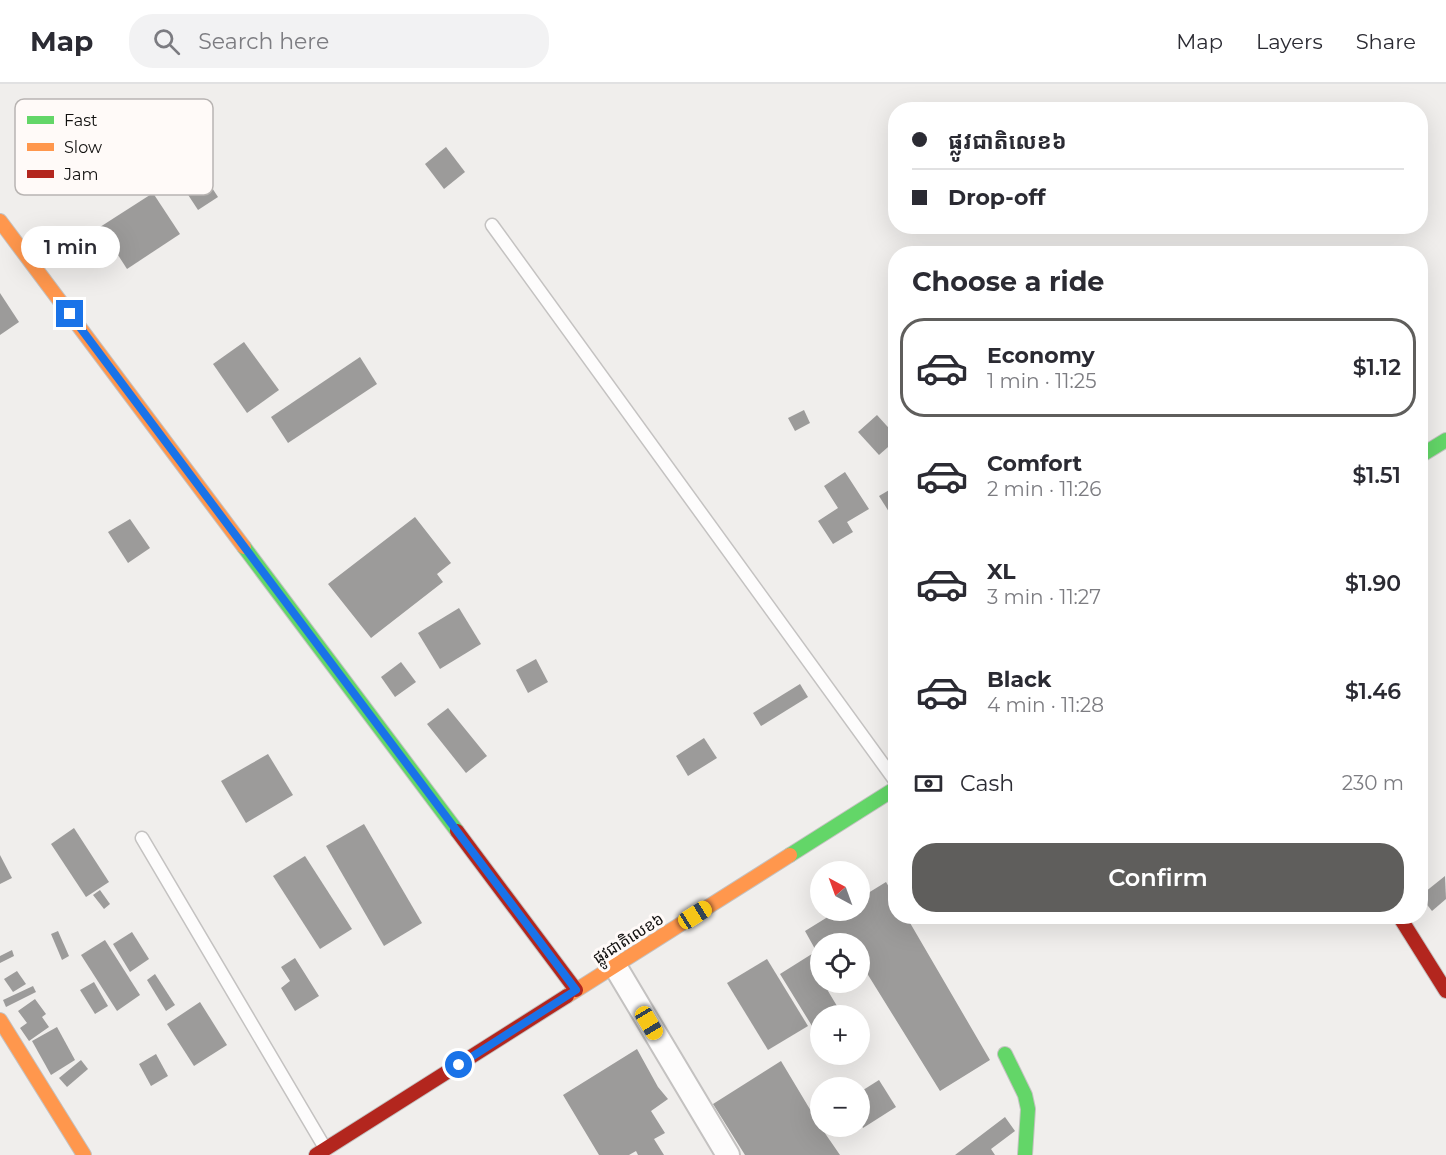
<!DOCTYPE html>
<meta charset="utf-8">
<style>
:root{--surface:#fff;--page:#f2f2f3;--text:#2b2b33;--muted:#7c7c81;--line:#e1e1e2;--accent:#5f5e5c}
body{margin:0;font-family:Montserrat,"Noto Sans Khmer",sans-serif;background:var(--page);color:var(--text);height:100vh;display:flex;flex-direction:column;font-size:22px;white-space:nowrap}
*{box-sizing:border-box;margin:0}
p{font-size:20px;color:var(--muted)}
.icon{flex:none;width:33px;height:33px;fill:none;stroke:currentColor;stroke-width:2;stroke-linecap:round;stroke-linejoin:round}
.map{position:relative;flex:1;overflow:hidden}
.sheet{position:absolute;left:888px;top:162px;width:540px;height:678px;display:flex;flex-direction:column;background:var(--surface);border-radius:24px;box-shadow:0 6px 24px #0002}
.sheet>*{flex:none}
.hud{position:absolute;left:888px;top:18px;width:540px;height:132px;border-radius:24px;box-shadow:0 6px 24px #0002;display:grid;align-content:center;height:132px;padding:0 24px;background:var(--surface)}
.needle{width:39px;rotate:319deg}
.fabs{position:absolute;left:810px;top:777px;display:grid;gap:12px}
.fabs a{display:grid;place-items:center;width:60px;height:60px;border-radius:50%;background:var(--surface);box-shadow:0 6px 24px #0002;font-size:30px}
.end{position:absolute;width:27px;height:27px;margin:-14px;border:8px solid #1a73e8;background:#fff;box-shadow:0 0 0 3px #fff}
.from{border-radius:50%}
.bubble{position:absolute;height:42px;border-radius:21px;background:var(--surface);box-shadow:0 6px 24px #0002;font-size:20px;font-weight:600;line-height:42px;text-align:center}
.car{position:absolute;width:18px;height:36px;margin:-18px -9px;border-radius:8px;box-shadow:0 0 4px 2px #0007;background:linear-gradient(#f5c518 24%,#345 0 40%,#f5c518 0 76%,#345 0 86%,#f5c518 0)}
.hud b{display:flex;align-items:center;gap:21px;height:57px;font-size:22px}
.hud b+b{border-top:2px solid var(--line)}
.hud i{width:15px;height:15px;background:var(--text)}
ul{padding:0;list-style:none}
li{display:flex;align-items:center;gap:18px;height:99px;margin:0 12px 9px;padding:0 12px;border:3px solid transparent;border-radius:24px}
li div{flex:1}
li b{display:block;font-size:22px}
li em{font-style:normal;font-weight:600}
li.selected{border-color:var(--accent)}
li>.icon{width:54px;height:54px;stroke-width:1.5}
h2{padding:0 24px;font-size:27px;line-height:72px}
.pay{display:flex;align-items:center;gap:15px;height:66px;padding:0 24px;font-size:22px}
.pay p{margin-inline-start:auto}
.primary-button{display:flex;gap:12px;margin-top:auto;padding:12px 24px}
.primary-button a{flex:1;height:69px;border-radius:24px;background:var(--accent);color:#fff;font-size:24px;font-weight:600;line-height:69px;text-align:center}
header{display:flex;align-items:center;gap:36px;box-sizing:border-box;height:84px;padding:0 30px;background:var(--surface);border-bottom:2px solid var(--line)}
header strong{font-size:28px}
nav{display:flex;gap:33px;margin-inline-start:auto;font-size:21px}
.search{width:420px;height:54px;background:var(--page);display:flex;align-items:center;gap:15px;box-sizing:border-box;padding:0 21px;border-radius:24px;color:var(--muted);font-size:22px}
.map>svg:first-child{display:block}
.building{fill:#9c9b9a}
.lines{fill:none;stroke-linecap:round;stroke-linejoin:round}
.lane-casing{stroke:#c4c2c1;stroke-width:15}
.street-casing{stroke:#c4c2c1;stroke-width:26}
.fast-casing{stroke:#c4c2c1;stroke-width:16}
.slow-casing{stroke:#c4c2c1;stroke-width:16}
.jam-casing{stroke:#c4c2c1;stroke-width:16}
.lane{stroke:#fdfcfc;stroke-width:12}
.street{stroke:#fdfcfc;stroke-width:22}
.fast{stroke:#63d668;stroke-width:14}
.slow{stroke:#ff974d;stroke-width:14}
.jam{stroke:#b3261e;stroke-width:14}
.route{stroke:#1a73e8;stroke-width:8}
.labels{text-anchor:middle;stroke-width:6;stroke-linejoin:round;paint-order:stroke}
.street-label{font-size:16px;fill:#11100f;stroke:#fffaf8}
.key{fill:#fffaf8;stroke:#b8b4b2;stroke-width:1.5}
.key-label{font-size:16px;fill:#11100f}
</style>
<header>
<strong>Map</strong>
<div class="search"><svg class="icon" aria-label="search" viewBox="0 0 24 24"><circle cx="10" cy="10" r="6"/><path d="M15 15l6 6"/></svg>Search here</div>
<nav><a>Map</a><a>Layers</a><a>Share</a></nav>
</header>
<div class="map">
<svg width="1446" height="1071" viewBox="0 0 1446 1071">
<rect width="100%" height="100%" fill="#f0eeec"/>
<!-- building -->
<g class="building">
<path d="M446 63 465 88 444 105 425 80Z"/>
<path d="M201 87 218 113 198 126 181 100Z"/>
<path d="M153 109 180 150 127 185 100 143Z"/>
<path d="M0 209 19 238 0 251Z"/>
<path d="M244 258 279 306 247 329 213 280Z"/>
<path d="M360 273 377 300 288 359 271 333Z"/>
<path d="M804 326 810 339 795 347 788 334Z"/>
<path d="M877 331 896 352V356L879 371 858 348Z"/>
<path d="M845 388 869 425 847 438 853 448 833 460 818 437 838 424 824 402Z"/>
<path d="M896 402V439L879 412Z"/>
<path d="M415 433 451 479 437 490 443 498 371 554 328 500Z"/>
<path d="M130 435 150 464 128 479 108 448Z"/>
<path d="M459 524 481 560 440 585 418 549Z"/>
<path d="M536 575 548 598 528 609 516 586Z"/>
<path d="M401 578 416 598 395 613 381 593Z"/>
<path d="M800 600 808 613 761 642 753 629Z"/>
<path d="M448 624 487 672 466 689 427 640Z"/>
<path d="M704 654 717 674 688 692 676 672Z"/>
<path d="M268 670 293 711 246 739 221 697Z"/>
<path d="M364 740 422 839 384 862 326 762Z"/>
<path d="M74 744 109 798 86 813 51 760Z"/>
<path d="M0 771 12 794 0 800Z"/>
<path d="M305 772 352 845 320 865 273 792Z"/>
<path d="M1445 792 1446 815 1432 827 1420 812Z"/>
<path d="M886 798 896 815V832H906L990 976 940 1007 860 878V860H820V874L805 847 839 826H860V814Z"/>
<path d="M100 806 110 820 104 825 93 811Z"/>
<path d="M58 847 69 872 62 876 51 850Z"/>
<path d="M132 848 149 875 130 888 113 860Z"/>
<path d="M105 856 140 911 117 927 81 871Z"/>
<path d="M12 866 14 872 0 879V872Z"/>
<path d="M815 868 820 876V898H834L836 902 828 907 843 932H820V955L780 890Z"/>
<path d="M295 874 319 912 295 927 281 904 290 897 281 883Z"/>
<path d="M767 875 808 942 768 966 727 899Z"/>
<path d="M17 887 26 900 13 908 4 895Z"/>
<path d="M155 890 175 921 166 927 147 896Z"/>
<path d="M94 898 108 922 95 930 80 906Z"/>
<path d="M33 902 36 908 6 923 3 916Z"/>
<path d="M35 915 46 930 42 933 49 943 29 957 20 944 27 939 18 927Z"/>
<path d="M200 918 227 961 194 982 167 940Z"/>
<path d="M57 943 75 976 51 991 32 957Z"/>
<path d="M637 965 658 1003 668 1015 651 1027 665 1049 654 1055 664 1071H638L636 1067 629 1071H599L563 1011Z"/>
<path d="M156 970 168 992 151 1002 139 980Z"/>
<path d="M81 976 88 985 67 1003 59 994Z"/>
<path d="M781 977 820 1042 840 1071H745L713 1020Z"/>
<path d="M879 996 896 1023 863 1044 860 1037V1008Z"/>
<path d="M1005 1033 1015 1047 991 1065 995 1071H955Z"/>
</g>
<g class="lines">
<!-- lane casing -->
<g class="lane-casing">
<g id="lane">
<path d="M492 141 896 698"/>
<path d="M142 754 325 1064"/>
</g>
</g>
<!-- street casing -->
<g class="street-casing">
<path id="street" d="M615 882 728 1071"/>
</g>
<!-- fast casing -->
<g class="fast-casing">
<g id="fast">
<path d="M1420 372 1446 356"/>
<path d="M244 463 457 747"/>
<path d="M790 771 896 704"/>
<path d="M1005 970 1025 1011 1028 1025 1025 1071"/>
</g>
</g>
<!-- slow casing -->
<g class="slow-casing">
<g id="slow">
<path d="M0 137 244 463"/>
<path d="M567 912 790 771"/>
<path d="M0 936 84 1071"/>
</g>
</g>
<!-- jam casing -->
<g class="jam-casing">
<g id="jam">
<path d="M457 747 576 906"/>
<path d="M1399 832 1446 907"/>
<path d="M316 1071 567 912"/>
</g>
</g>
<!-- lane -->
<use href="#lane" class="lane"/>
<!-- street -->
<use href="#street" class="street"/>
<!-- fast -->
<use href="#fast" class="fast"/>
<!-- slow -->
<use href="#slow" class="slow"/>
<!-- jam -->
<use href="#jam" class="jam"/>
</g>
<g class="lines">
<!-- route -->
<path class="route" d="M70 230 576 906 459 981"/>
</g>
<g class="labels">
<!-- street labels -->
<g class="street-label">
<text transform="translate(628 854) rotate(-32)" y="6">ផ្លូវជាតិលេខ៦</text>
</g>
</g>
<!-- legend -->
<rect x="15" y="15" width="198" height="96" rx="9" class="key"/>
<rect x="27" y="32" width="27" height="8" fill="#63d668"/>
<rect x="27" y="59" width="27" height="8" fill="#ff974d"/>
<rect x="27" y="86" width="27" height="8" fill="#b3261e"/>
<g class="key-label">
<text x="64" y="42">Fast</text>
<text x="64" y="69">Slow</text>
<text x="64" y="96">Jam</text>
</g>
</svg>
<div class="fabs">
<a><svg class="needle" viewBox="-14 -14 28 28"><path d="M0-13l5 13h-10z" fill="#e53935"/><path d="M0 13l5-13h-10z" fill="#7c7c81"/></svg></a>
<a><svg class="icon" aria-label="locate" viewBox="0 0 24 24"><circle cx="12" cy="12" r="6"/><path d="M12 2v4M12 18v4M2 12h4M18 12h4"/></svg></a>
<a>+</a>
<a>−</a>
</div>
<i class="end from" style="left:459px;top:981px"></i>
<i class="end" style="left:70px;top:230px"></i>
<div class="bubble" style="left:21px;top:142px;width:99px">1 min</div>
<i class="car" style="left:695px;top:831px;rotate:58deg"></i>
<i class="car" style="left:649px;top:939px;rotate:149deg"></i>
<div class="hud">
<b><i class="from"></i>ផ្លូវជាតិលេខ៦</b>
<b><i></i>Drop-off</b>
</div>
<section class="sheet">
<h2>Choose a ride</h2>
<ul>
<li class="selected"><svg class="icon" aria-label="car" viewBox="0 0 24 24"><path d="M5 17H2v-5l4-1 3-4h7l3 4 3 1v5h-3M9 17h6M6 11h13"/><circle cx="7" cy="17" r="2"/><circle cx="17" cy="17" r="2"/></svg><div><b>Economy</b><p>1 min · 11:25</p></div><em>$1.12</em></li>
<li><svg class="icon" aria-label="car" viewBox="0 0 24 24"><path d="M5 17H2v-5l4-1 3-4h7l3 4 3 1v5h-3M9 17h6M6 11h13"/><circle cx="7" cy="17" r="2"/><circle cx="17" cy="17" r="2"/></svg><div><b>Comfort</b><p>2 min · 11:26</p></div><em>$1.51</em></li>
<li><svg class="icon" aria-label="car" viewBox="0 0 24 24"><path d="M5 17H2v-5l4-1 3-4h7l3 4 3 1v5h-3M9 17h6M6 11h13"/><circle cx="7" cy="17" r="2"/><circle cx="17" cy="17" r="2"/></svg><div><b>XL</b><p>3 min · 11:27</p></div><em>$1.90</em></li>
<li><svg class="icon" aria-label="car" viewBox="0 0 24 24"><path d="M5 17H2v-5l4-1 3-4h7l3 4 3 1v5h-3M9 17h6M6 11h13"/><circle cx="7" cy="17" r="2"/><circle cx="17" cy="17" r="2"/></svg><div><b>Black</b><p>4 min · 11:28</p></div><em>$1.46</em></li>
</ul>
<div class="pay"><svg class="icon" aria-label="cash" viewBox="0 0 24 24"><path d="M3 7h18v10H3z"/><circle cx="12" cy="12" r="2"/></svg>Cash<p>230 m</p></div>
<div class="primary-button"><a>Confirm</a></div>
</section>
</div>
